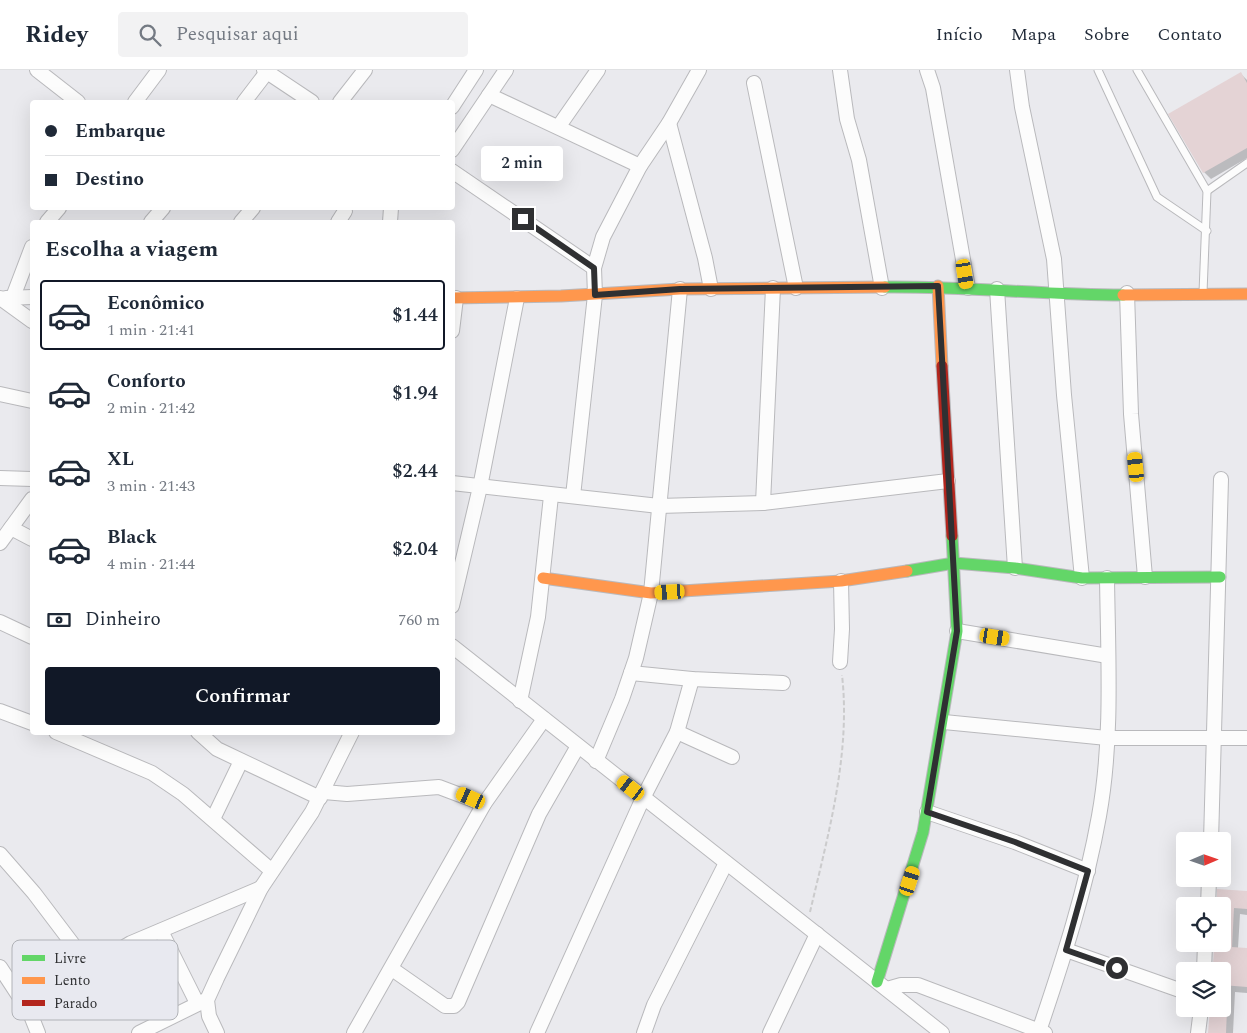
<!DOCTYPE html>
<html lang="pt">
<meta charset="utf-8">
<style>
:root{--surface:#fff;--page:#f2f2f3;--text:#1f2937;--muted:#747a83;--line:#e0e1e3;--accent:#111827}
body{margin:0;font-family:Spectral,serif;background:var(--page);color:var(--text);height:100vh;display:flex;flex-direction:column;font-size:19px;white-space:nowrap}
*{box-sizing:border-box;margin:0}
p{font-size:16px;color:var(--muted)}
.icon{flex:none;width:28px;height:28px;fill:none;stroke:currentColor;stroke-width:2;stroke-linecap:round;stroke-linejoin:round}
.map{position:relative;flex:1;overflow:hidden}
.drawer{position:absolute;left:30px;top:150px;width:425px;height:515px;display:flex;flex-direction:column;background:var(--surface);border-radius:5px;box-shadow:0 5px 20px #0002}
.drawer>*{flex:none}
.hud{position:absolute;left:30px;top:30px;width:425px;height:110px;border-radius:5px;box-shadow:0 5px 20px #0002;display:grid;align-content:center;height:110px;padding:0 15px;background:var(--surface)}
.needle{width:32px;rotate:88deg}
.controls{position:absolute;left:1176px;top:762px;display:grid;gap:10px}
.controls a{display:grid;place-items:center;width:55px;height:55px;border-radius:5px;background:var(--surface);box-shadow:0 5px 20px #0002;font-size:25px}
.end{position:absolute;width:22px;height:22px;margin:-11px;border:6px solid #2f3032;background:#fff;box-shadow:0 0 0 2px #fff}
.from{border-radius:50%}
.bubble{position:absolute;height:35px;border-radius:5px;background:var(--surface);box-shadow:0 5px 20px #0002;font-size:16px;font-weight:600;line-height:35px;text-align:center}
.car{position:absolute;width:15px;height:30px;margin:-15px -8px;border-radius:6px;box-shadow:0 0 4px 1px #0007;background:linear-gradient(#f5c518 24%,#345 0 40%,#f5c518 0 76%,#345 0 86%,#f5c518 0)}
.hud b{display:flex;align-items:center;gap:18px;height:48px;font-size:19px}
.hud b+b{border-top:1px solid var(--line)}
.hud i{width:12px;height:12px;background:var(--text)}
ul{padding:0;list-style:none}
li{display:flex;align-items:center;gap:15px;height:70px;margin:0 10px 8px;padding:0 5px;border:2px solid transparent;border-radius:5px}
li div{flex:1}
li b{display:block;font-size:19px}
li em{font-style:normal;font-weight:600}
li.active{border-color:var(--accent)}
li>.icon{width:45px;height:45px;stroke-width:1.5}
h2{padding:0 15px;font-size:22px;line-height:60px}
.pay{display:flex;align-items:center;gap:12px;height:55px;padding:0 15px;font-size:19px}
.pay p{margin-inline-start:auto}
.primary-button{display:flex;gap:10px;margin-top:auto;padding:10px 15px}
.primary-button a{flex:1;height:58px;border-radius:5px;background:var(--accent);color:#fff;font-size:20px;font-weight:600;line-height:58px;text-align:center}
header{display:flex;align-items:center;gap:30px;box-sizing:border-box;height:70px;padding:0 25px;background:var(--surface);border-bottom:1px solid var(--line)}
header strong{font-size:24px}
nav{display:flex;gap:28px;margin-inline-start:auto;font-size:18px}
.search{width:350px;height:45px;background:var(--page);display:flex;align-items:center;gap:12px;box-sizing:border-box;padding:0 18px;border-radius:5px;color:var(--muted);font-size:19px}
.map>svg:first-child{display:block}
.shadow{fill:#0003}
.building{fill:#e4d3d5}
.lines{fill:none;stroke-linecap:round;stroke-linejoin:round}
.lane-casing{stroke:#b9b9bc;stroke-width:9}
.street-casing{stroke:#b9b9bc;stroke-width:16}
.fast-casing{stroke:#b9b9bc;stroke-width:13}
.slow-casing{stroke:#b9b9bc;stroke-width:13}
.jam-casing{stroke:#b9b9bc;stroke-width:13}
.path{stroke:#cbcbcc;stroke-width:2;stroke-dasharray:5 2.5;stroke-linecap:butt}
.lane{stroke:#fcfcfc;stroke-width:7}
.street{stroke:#fcfcfc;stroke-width:14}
.fast{stroke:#63d668;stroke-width:11}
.slow{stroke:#ff974d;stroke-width:11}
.jam{stroke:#b3261e;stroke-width:11}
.route{stroke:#2f3032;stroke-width:6}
.key{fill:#e8e9f0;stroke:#b0b2b7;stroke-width:1}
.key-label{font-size:14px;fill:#2f3032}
</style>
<header>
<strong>Ridey</strong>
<div class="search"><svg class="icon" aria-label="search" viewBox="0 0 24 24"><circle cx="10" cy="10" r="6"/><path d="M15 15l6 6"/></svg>Pesquisar aqui</div>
<nav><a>Início</a><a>Mapa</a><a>Sobre</a><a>Contato</a></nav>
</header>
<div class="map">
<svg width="1247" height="963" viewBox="0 0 1247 963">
<rect width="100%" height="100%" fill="#eaeaee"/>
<!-- shadow -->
<g class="shadow">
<path d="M1241 4 1247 10V88L1211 109 1204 102Z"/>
<path d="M1219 820 1247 822V845L1240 844 1238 878 1247 879V923L1235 922 1233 963H1209L1211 939H1222V901H1213L1215 874H1222V836H1217Z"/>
</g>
<!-- building -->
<g class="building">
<path d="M1241 2 1247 13V78L1203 103 1168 44Z"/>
<path d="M1217 819 1247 821V839L1234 838 1232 877 1247 878V917L1222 915V901H1213L1214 874H1222V836H1217Z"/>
<path d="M1210 939H1227L1226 963H1208Z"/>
</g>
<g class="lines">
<!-- lane casing -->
<g class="lane-casing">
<g id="lane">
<path d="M1098 0 1157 127 1207 161"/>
<path d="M1137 0 1207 121 1203 223"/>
<path d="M1207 121 1247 93"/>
</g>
</g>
<!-- street casing -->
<g class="street-casing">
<g id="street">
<path d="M37 0 78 32"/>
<path d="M264 0 312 32"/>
<path d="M840 0 847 49 859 90 882 218"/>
<path d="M927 0 933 18 968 218"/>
<path d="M1017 0 1022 37 1054 189 1064 325 1082 508"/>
<path d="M754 13 796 218"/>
<path d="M489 25 640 96"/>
<path d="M135 32 159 0"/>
<path d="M244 32 267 2"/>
<path d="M340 32 365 0"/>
<path d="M452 37 476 0"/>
<path d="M669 53 705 188 711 219"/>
<path d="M559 56 598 0"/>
<path d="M452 80 506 0"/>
<path d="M452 101 594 198"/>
<path d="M47 152 59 138"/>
<path d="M151 152 163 138"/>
<path d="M241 152 253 138"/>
<path d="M338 152 345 141 344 138"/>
<path d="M390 152 391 138"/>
<path d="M997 219 1015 498"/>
<path d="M1127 223 1131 344 1145 507"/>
<path d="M13 227 32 177"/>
<path d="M0 228 32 251"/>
<path d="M6 228 32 227"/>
<path d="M452 261 456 228"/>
<path d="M0 324 32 331"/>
<path d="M0 408 32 409"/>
<path d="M452 413 659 436 763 433 948 411"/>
<path d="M573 426 595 225 594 198 603 167 640 96 669 53 699 0"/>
<path d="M763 433 773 218"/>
<path d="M11 458 32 469"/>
<path d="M0 473 32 429"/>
<path d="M452 536 480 417 517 228"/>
<path d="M0 552 32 567"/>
<path d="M957 561 1108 586"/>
<path d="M452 576 942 963"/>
<path d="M840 592 842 559 841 511"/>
<path d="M631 603 692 609 783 613"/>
<path d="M520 631 538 547 551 426"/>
<path d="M0 641 32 653"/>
<path d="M944 652 1107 668H1247"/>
<path d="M56 662 152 703 183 724 272 801"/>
<path d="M198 662 217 679 320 728"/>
<path d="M677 662 732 687"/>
<path d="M596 691 622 629 636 588 651 523 680 219"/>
<path d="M324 722 347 724 439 717 484 734"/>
<path d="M927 742 1015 772 1088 801"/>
<path d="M213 749 241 691"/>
<path d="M1211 771 1221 409"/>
<path d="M0 784 34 823 90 897 30 943"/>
<path d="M1208 836 1209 809"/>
<path d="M161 861 197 933"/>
<path d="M1066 880 1185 922"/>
<path d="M0 897 30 943 38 963"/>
<path d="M90 897 131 873 261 818"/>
<path d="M392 899 445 936H454L458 932 539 744 578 676"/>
<path d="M1204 901 1205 874"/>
<path d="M887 919 901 915H918L1045 963"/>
<path d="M1039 961C1063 890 1086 819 1099 746 1113 669 1108 586 1107 508"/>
<path d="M139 963 206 930"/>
<path d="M217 963 209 946 207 930 217 908 261 818 312 742 352 662"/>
<path d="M354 963 484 734 544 649"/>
<path d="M537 963 643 728 677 662 692 609"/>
<path d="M644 963 654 935 726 793"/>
<path d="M770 963 817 864"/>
<path d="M1198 963 1201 939"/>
</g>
</g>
<!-- fast casing -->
<g class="fast-casing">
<g id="fast">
<path d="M885 217C964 216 1043 225 1123 225"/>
<path d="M907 501 954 493 1015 498 1082 508 1220 507"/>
<path d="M877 912 923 762 957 561 952 466"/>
</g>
</g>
<!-- slow casing -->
<g class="slow-casing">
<g id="slow">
<path d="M938 216 942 296"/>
<path d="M1123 225 1247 224"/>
<path d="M452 228 561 226 680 219 885 217"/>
<path d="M543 508 651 523 841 511 907 501"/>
</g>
</g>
<!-- jam casing -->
<g class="jam-casing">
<path id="jam" d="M942 296 952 466"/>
</g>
<!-- path -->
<path class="path" d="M810 842C828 765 851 684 842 605"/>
<!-- lane -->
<use href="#lane" class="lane"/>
<!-- street -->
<use href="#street" class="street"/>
<!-- fast -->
<use href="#fast" class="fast"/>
<!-- slow -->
<use href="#slow" class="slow"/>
<!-- jam -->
<use href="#jam" class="jam"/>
</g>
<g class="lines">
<!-- route -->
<path class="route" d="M523 149 594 198 595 225 680 219 938 216 957 561 927 742 1015 772 1088 801 1066 880 1117 898"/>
</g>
<!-- legend -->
<rect x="12" y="870" width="166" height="80" rx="8" class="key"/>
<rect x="22" y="885" width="23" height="6" fill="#63d668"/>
<rect x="22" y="907" width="23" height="7" fill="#ff974d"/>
<rect x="22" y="930" width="23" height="6" fill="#b3261e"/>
<g class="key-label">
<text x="54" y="893">Livre</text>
<text x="54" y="915">Lento</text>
<text x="54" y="938">Parado</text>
</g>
</svg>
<div class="controls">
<a><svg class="needle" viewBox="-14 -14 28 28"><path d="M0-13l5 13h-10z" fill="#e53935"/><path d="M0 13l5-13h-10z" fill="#747a83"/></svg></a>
<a><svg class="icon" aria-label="locate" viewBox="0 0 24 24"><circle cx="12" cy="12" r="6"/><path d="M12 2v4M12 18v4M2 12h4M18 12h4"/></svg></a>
<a><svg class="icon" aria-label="layers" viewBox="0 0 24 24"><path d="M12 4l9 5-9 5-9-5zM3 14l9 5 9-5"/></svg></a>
</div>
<i class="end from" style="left:1117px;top:898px"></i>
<i class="end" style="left:523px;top:149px"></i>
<div class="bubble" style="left:481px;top:76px;width:82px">2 min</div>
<i class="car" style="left:965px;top:204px;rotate:171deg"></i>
<i class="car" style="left:1136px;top:397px;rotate:354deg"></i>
<i class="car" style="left:670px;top:522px;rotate:267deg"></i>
<i class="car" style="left:995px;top:567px;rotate:99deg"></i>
<i class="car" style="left:631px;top:718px;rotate:308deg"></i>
<i class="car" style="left:471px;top:728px;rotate:294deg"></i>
<i class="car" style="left:910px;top:811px;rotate:18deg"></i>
<div class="hud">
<b><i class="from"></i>Embarque</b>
<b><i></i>Destino</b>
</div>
<section class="drawer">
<h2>Escolha a viagem</h2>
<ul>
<li class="active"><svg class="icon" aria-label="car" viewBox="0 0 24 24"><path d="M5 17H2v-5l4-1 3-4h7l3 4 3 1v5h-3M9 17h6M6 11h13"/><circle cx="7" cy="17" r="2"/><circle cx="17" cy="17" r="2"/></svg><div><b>Econômico</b><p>1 min · 21:41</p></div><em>$1.44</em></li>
<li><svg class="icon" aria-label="car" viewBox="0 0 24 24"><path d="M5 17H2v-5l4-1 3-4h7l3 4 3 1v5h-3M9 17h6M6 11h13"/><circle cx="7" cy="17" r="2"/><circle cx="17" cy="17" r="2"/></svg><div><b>Conforto</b><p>2 min · 21:42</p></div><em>$1.94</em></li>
<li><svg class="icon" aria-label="car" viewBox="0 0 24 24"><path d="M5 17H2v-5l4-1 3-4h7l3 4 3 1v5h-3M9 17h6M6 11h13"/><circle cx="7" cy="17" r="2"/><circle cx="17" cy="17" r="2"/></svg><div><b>XL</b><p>3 min · 21:43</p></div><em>$2.44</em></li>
<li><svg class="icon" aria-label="car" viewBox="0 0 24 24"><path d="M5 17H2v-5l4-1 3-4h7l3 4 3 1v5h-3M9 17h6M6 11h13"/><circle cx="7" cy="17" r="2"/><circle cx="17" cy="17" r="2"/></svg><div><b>Black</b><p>4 min · 21:44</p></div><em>$2.04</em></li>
</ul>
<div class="pay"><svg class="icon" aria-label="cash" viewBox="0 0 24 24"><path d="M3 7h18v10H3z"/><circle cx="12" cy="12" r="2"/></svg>Dinheiro<p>760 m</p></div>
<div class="primary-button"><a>Confirmar</a></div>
</section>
</div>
